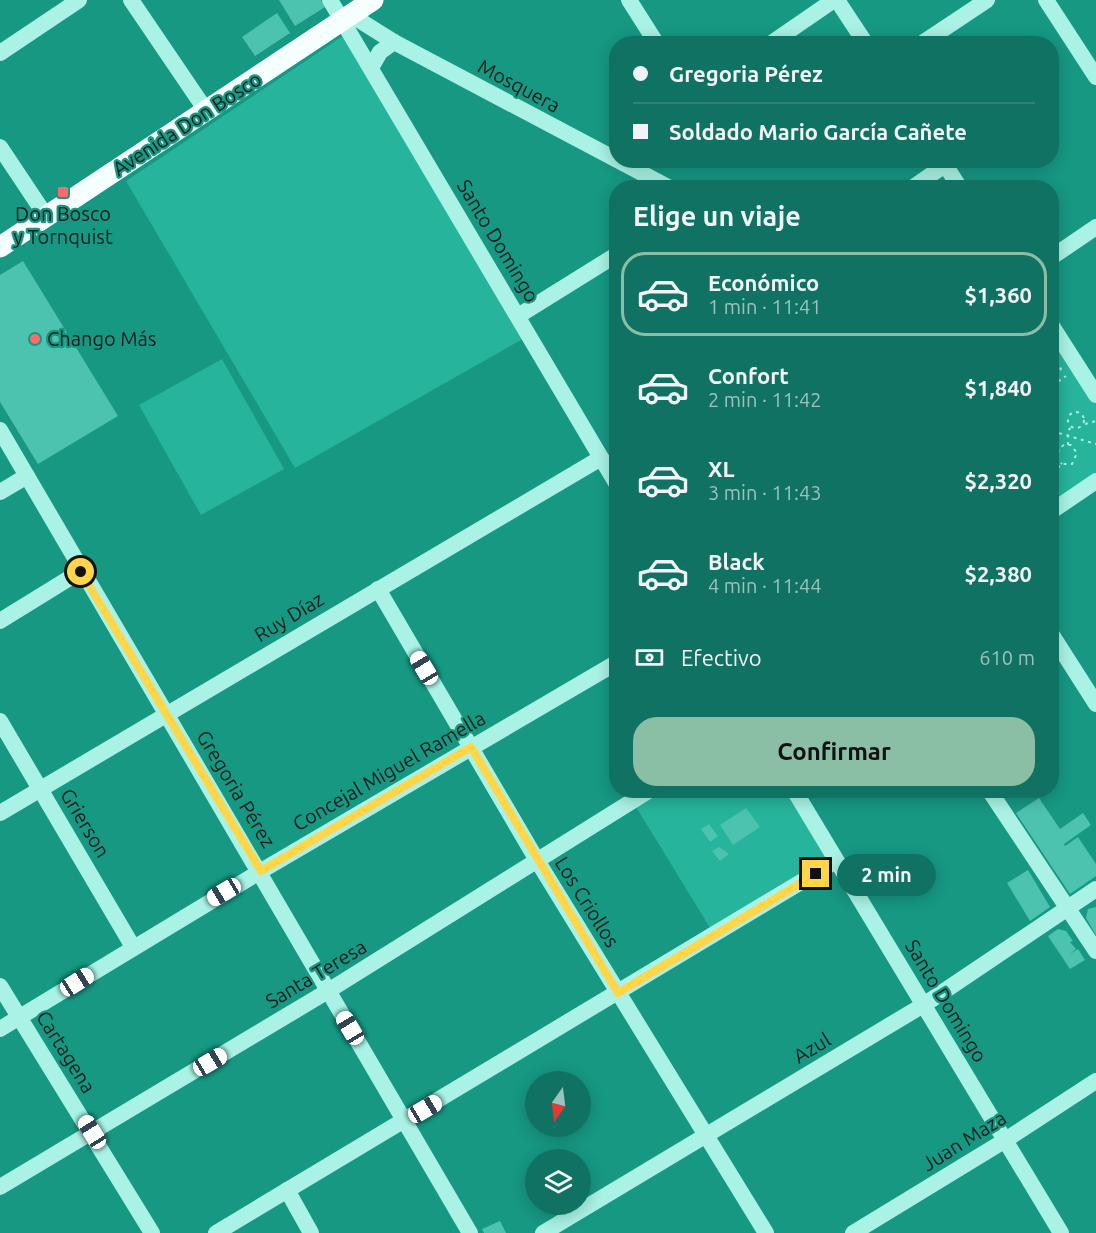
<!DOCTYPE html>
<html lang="es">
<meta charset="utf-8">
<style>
:root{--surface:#107262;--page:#1e7a6b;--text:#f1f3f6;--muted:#9cc2be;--line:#308477;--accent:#8abfa5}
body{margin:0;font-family:Ubuntu,sans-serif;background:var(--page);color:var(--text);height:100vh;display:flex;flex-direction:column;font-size:22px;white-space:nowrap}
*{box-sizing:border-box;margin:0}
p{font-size:20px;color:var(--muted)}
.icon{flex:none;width:33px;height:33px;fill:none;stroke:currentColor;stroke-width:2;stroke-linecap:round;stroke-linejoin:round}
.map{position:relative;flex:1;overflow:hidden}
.drawer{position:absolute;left:609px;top:180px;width:450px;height:618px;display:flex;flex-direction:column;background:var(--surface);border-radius:24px;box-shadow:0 3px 15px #0003}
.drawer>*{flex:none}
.banner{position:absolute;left:609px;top:36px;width:450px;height:132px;border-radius:24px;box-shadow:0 3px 15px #0003;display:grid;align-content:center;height:132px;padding:0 24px;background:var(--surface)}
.needle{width:39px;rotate:194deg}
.fabs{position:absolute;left:525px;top:1071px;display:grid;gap:12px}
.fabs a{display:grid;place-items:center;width:66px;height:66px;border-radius:50%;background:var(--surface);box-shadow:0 3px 15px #0003;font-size:30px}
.end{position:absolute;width:27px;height:27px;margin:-14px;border:8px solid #ffd54a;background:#111;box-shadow:0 0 0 3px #111}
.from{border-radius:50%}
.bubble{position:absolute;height:42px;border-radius:21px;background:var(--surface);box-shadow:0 3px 15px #0003;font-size:20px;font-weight:700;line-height:42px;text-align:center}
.car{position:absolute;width:18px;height:36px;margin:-18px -9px;border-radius:8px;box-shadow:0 0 4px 2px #0007;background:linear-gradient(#fff 24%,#345 0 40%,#fff 0 76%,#345 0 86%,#fff 0)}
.banner b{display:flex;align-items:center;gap:21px;height:57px;font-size:22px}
.banner b+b{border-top:2px solid var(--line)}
.banner i{width:15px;height:15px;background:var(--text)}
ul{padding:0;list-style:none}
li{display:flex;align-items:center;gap:18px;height:84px;margin:0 12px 9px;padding:0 12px;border:3px solid transparent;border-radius:24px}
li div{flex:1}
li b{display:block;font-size:22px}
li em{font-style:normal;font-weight:700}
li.on{border-color:var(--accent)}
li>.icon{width:54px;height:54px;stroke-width:1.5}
h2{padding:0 24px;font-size:27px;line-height:72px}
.pay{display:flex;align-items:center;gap:15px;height:66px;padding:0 24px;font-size:22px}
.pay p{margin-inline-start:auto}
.cta{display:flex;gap:12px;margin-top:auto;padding:12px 24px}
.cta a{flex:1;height:69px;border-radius:24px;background:var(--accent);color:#111;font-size:24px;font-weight:700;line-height:69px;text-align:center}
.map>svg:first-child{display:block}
.green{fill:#26b49c}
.building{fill:#4cc3af}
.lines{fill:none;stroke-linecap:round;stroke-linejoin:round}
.path{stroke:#a9f2e5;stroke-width:2;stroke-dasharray:3 4.5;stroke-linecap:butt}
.minor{stroke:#a9f2e5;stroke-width:16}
.major{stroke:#f4fffe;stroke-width:21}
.route{stroke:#ffd54a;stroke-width:8}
.poi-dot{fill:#ff6a6c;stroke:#169883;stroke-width:2}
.labels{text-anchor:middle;stroke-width:4.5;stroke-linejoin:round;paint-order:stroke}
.street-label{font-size:20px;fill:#1d1d1d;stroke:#169883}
.poi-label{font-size:20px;fill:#1d1d1d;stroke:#169883}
</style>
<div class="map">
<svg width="1096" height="1233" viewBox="0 0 1096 1233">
<rect width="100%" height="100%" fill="#169883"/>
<!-- green -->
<g class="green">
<path d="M343 36 528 336 295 468 126 181Z"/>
<path d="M1052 326 1096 395V481L1052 511Z"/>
<path d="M222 359 284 469 201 515 139 405Z"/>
<path d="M650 791H794L836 861 715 936 633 802Z"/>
</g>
<!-- building -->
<g class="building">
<path d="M279 0H321L325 7 295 26Z"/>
<path d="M277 13 290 33 255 56 242 37Z"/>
<path d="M23 261 118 416 38 464 0 402V275Z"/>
<path d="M1039 798 1060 829 1083 813 1091 825 1064 844 1065 846 1078 837 1096 864V876L1070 894 1016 813Z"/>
<path d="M746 808 760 827 733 845 720 825Z"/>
<path d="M709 824 718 836 710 842 701 829Z"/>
<path d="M719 847 729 854 720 861 712 851Z"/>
<path d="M1028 870 1050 907 1030 921 1007 883Z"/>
<path d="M1096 907V935L1086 918 1088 909Z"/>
<path d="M1058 929 1066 931 1073 941 1070 942 1076 949 1070 954 1078 949 1085 960 1070 969 1048 936Z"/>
<path d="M500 1221 506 1233H484L482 1229Z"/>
</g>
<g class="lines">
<!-- path -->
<g class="path">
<path d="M1052 355 1061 369 1056 373 1052 372"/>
<path d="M1052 376V378"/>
<path d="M1052 386 1066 376"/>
<circle cx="1076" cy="420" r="8"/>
<path d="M1085 424 1096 421"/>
<path d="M1052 431 1096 444"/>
<path d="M1068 445V431L1072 426"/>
<path d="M1052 469 1056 472 1052 476"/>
<path d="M1052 473 1062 464H1072L1077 453 1071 445H1064L1059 448 1057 459 1062 464"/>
</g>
<!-- minor -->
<g class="minor">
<path d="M131 0 207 112"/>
<path d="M330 0 616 483"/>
<path d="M629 0 657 44"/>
<path d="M837 0 866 44"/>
<path d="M1046 0 1096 77"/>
<path d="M351 15 394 42 670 188"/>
<path d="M770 44 834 0"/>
<path d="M921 44 987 0"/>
<path d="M0 53 79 0"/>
<path d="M371 68 380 52 394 42"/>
<path d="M0 147 46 216"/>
<path d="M942 160 960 188"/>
<path d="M912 188 945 165"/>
<path d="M1052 257 1096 227"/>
<path d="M518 316 616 255"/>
<path d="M1052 326 1096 395"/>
<path d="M0 430 470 1233"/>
<path d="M0 492 27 476"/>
<path d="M1052 511 1096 481"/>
<path d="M378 589 538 862 766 1233"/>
<path d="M0 621 81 571"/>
<path d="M1052 635 1096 704"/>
<path d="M0 721 133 947"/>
<path d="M794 790 1061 1233"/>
<path d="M989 790 1096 951"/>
<path d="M0 813 601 458"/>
<path d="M0 986 152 1233"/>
<path d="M0 1029 261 871 616 663"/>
<path d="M0 1187 328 991 650 790"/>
<path d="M287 1190 311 1233"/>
<path d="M216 1233 836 861"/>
<path d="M543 1233 925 1004 1096 889"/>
<path d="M853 1233 1004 1141 1096 1081"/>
</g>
<!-- major -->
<path class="major" d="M0 247 373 0"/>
</g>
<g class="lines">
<!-- route -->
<path class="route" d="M81 572 261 871 471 747 618 993 816 874"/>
</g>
<!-- markers -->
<g class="poi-dot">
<rect x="57" y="186" width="12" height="12" rx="3"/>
<circle cx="35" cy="339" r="6"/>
</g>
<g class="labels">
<!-- street labels -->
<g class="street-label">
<text transform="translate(519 86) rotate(28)" y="7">Mosquera</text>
<text transform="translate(187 124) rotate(-33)" y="7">Avenida Don Bosco</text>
<text transform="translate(498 241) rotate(59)" y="7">Santo Domingo</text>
<text transform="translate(289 617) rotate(-31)" y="7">Ruy Díaz</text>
<text transform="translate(389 771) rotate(-30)" y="7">Concejal Miguel Ramella</text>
<text transform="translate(236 789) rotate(59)" y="7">Gregoria Pérez</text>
<text transform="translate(85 823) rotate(59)" y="7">Grierson</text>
<text transform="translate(587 902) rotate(58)" y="7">Los Criollos</text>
<text transform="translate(316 974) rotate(-31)" y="7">Santa Teresa</text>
<text transform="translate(946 1001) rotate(59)" y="7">Santo Domingo</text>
<text transform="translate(812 1048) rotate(-31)" y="7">Azul</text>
<text transform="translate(66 1052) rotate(58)" y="7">Cartagena</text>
<text transform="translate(964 1141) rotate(-32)" y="7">Juan Maza</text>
</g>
<!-- poi labels -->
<g class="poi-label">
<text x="63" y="221">Don Bosco<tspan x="63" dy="23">y Tornquist</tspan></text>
<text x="47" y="346" text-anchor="start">Chango Más</text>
</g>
</g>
</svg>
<div class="fabs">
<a><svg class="needle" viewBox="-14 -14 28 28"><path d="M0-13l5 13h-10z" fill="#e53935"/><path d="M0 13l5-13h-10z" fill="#9cc2be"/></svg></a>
<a><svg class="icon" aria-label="layers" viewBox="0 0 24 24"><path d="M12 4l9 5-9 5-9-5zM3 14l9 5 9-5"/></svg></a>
</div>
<i class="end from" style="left:81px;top:572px"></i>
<i class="end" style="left:816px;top:874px"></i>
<div class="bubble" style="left:837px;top:854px;width:99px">2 min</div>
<i class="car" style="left:424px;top:668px;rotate:329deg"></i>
<i class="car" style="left:224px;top:892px;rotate:239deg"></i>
<i class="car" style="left:77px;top:982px;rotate:58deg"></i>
<i class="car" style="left:350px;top:1028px;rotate:329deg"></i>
<i class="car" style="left:210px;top:1062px;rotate:59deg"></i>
<i class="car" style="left:425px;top:1109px;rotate:59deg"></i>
<i class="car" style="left:92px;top:1132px;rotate:328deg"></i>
<div class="banner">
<b><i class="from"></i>Gregoria Pérez</b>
<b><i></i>Soldado Mario García Cañete</b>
</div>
<section class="drawer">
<h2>Elige un viaje</h2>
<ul>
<li class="on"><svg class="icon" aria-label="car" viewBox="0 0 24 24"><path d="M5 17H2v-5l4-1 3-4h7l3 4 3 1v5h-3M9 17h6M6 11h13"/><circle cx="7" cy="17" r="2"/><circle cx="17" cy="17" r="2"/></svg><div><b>Económico</b><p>1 min · 11:41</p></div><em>$1,360</em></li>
<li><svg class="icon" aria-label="car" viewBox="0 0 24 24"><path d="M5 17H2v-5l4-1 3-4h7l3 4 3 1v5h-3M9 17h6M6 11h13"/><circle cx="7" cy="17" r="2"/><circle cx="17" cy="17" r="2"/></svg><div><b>Confort</b><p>2 min · 11:42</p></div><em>$1,840</em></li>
<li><svg class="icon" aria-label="car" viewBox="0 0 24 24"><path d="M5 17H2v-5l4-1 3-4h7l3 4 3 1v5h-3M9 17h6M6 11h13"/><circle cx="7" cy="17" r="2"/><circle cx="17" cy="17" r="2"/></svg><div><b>XL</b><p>3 min · 11:43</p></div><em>$2,320</em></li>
<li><svg class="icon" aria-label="car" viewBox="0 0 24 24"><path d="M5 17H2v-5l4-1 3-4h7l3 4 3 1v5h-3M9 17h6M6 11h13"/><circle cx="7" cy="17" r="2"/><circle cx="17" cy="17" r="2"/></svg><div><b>Black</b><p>4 min · 11:44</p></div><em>$2,380</em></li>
</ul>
<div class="pay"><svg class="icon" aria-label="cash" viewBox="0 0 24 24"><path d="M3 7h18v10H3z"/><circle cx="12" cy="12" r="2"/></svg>Efectivo<p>610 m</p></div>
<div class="cta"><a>Confirmar</a></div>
</section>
</div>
